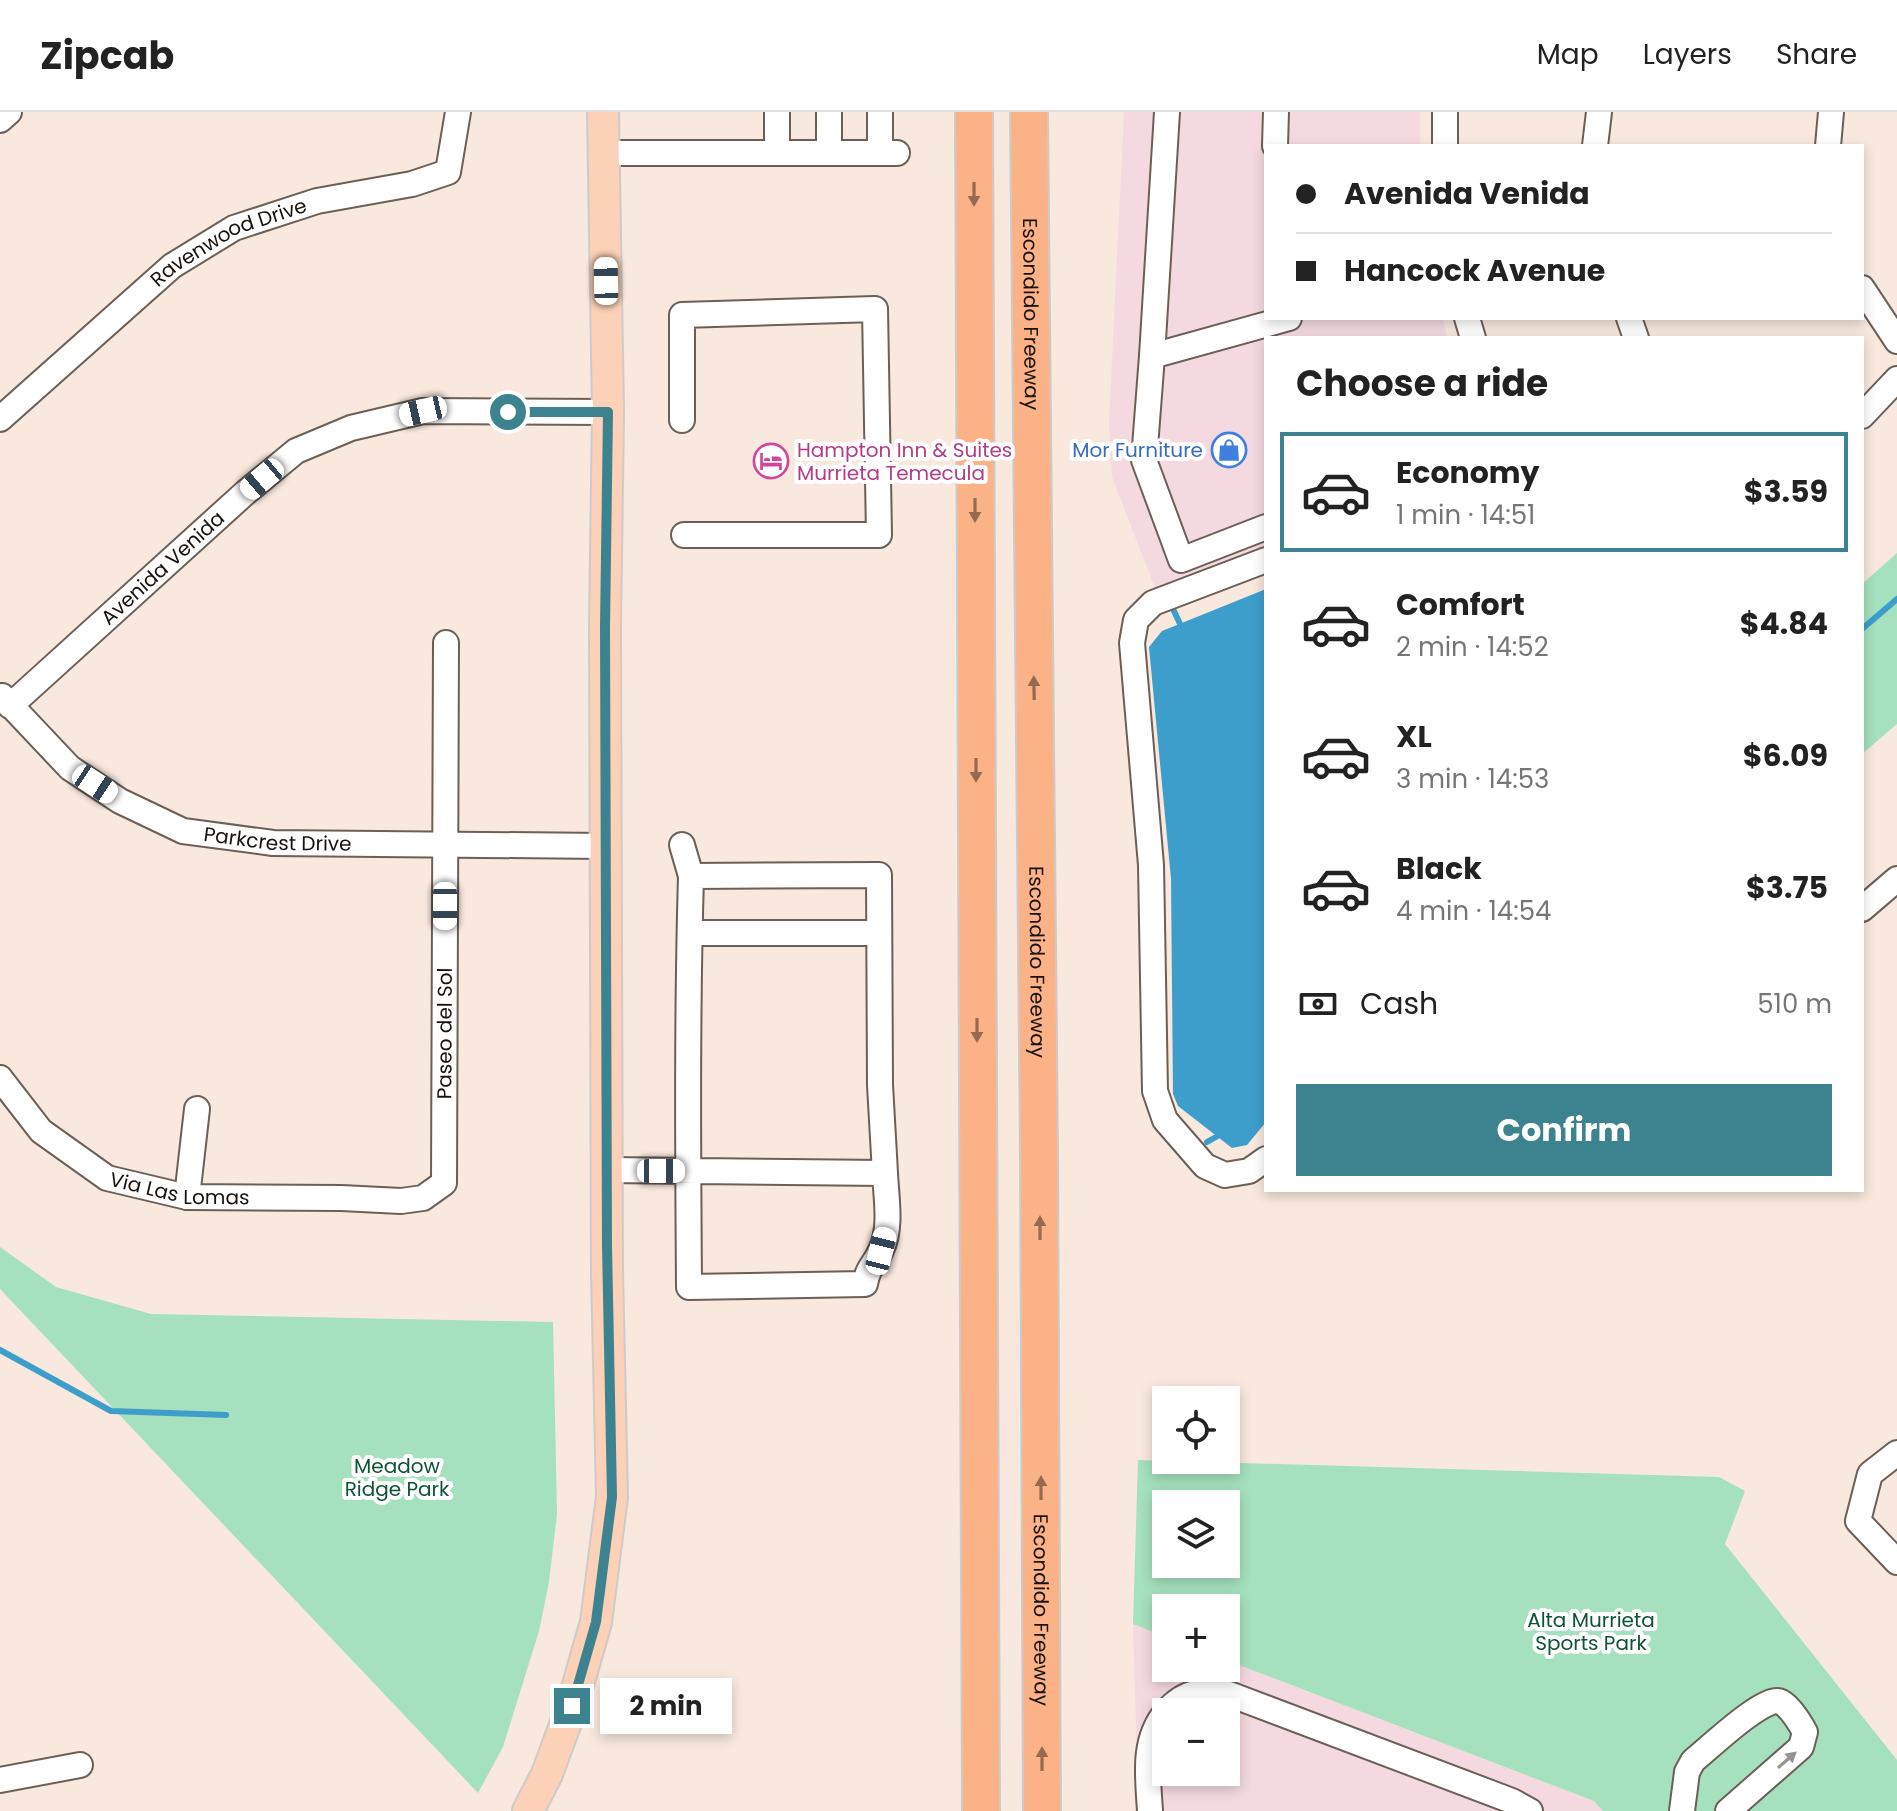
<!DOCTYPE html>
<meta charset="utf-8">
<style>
:root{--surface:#fff;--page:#f6f6f6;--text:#222;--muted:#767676;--line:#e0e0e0;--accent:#3d838f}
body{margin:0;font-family:Poppins,sans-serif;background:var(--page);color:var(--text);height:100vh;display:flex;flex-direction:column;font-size:30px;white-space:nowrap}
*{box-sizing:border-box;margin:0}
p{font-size:26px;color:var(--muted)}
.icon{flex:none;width:44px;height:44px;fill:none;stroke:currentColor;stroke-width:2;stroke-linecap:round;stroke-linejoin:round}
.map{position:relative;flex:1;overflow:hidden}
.side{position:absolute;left:1264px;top:224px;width:600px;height:856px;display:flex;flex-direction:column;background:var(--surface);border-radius:0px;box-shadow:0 4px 12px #0003}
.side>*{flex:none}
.banner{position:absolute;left:1264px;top:32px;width:600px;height:176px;border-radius:0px;box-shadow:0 4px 12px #0003;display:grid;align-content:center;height:176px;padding:0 32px;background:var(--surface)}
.fabs{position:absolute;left:1152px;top:1274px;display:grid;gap:16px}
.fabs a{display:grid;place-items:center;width:88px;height:88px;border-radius:0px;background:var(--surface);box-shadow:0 4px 12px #0003;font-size:40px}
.end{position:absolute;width:36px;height:36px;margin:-18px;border:10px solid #3d838f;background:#fff;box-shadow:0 0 0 4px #fff}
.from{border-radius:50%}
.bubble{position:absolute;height:56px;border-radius:0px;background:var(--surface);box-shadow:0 4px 12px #0003;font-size:26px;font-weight:700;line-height:56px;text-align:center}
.car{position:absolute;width:24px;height:48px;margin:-24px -12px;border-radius:10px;box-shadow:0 0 6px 2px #0007;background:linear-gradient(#fff 24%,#345 0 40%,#fff 0 76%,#345 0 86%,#fff 0)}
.banner b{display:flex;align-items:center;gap:28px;height:76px;font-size:30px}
.banner b+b{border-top:2px solid var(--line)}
.banner i{width:20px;height:20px;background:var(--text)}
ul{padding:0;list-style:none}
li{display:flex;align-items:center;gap:24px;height:120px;margin:0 16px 12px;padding:0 16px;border:4px solid transparent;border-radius:0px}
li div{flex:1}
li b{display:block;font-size:30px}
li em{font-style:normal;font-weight:700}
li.active{border-color:var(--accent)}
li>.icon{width:72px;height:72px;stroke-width:1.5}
h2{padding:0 32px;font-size:36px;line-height:96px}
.pay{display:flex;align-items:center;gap:20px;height:88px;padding:0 32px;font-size:30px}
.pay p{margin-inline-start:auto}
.button{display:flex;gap:16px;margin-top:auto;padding:16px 32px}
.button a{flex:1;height:92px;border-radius:0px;background:var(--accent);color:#fff;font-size:32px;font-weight:700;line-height:92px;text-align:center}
header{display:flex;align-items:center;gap:48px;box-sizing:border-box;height:112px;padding:0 40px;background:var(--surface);border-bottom:2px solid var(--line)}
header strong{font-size:38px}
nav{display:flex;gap:44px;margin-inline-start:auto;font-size:28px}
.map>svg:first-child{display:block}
.commercial{fill:#f4dae0;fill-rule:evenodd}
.green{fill:#a5e1be;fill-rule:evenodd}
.water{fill:#3d9ecb}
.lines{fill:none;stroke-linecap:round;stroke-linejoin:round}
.stream{stroke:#3d9ecb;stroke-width:6}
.minor-casing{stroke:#6c5f56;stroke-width:28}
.major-casing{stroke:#cccbca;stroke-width:34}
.highway-casing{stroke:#cccbca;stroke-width:40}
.minor{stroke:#fff;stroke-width:24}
.major{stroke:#fdd1b7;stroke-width:30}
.highway{stroke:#fbb287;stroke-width:36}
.oneway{fill:#956a51}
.oneway2{fill:#979493}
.route{stroke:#3d838f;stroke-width:10}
.labels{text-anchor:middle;stroke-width:8;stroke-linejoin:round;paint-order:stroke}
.street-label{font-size:20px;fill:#18120f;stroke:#fff}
.hotel-label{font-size:20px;fill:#b23c85;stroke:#fff;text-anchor:start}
.shop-label{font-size:20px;fill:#366cbe;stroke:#fff;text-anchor:end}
.park-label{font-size:20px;fill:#0d5335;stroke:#fff}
</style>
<header>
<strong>Zipcab</strong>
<nav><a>Map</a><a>Layers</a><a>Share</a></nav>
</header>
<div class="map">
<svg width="1897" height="1699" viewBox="0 0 1897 1699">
<rect width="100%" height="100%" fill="#f8e8de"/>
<!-- commercial -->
<g class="commercial">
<path d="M1124 0H1420V34H1266V206H1443L1447 226H1266V434L1155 476 1112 365 1109 310Z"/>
<path d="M1133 1512 1166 1525V1556H1226V1548L1594 1689 1603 1699H1142L1137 1648ZM1166 1600H1226V1660H1166Z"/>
</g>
<!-- green -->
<g class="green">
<path d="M1897 441V612L1862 642V472Z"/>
<path d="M0 1135 56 1175 151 1202 553 1210 557 1402 549 1470 539 1519 503 1635 478 1681 0 1177Z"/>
<path d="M1138 1348 1719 1365 1745 1379 1725 1432 1897 1648V1699H1603L1594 1689 1226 1548V1496H1166V1525L1133 1512ZM1166 1392H1226V1452H1166Z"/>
</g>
<!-- water -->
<path class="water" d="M1266 477V1010L1247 1033 1232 1036 1178 994 1173 982 1171 767 1149 535 1162 519Z"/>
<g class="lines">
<!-- stream -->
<g class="stream">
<path d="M1173 497 1182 516"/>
<path d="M1862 517 1897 487"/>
<path d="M1207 1030 1223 1021"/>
<path d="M0 1238 111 1299 226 1303"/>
</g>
<!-- minor casing -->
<g class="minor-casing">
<g id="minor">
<path d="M777 0V41"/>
<path d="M829 0V41"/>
<path d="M880 0V41"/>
<path d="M0 8 9 0"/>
<path d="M1275 34 1276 0"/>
<path d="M1445 34V0"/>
<path d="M1595 34 1599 0"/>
<path d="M1828 34 1831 0"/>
<path d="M603 41H897"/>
<path d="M1862 176 1897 229"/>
<path d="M1467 206 1473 226"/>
<path d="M1629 206 1636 226"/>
<path d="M1152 244 1167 0"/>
<path d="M1862 304 1897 267"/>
<path id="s1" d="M0 307 172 154 234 116 317 89 412 72 448 60 458 0"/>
<path d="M682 308V203L875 197 879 423H684"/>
<path d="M1266 415 1181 448 1144 348 1152 244 1289 206"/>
<path d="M1266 448 1153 491 1136 508 1132 531 1151 753 1155 979 1165 1008 1205 1054 1225 1063 1249 1059 1266 1047"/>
<path id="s2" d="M2 584 70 656 120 689 183 719 273 731 606 734"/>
<path id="s3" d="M10 594 245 381 296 339 351 316 423 299 608 300"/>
<path d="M682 733 691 764"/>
<path d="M1862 797 1897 767"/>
<path d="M690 821H879"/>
<path id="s4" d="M0 966 41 1019 107 1066 187 1085 341 1086 401 1089 423 1086 444 1071 446 531"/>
<path d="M607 1058 885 1061 880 973 879 763 691 764C687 901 688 1038 689 1175L865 1172C868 1154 875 1153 881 1138 892 1116 886 1085 885 1061"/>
<path d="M187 1085 197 997"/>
<path d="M1897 1341 1870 1362 1858 1409 1897 1450"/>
<path d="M1166 1600C1186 1577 1201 1579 1229 1582L1512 1689 1530 1699"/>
<path d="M0 1668 80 1653"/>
<path d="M1150 1699C1148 1665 1142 1629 1166 1600"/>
<path d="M1682 1699 1687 1660 1693 1649C1707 1638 1766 1581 1781 1590 1790 1595 1800 1611 1805 1620L1801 1635 1728 1699"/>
</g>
</g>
<!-- major casing -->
<g class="major-casing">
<path id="major" d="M528 1699 547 1662 572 1594 596 1510 612 1385 607 1160 605 515 608 300 603 0"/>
</g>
<!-- highway casing -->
<g class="highway-casing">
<g id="highway">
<path d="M974 0 981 1699"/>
<path id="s5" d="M1029 0 1039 1043 1042 1699"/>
</g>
</g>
<!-- minor -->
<use href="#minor" class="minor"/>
<!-- major -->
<use href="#major" class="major"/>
<!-- highway -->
<use href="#highway" class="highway"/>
</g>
<!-- one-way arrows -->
<defs><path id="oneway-solid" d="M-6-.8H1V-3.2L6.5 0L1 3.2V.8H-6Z" transform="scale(2)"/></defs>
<g class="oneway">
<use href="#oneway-solid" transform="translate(974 82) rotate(90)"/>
<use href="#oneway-solid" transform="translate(975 398) rotate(90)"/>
<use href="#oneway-solid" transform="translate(1034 576) rotate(-91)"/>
<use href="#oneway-solid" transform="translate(976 658) rotate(90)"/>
<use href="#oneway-solid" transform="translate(977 918) rotate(90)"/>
<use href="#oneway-solid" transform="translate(1040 1116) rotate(-90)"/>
<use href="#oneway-solid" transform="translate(1041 1376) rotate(-90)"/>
<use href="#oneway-solid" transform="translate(1042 1647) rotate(-90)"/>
</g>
<use class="oneway2" href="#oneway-solid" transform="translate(1787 1648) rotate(-41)"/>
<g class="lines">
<!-- route -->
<path class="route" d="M508 300H608L605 515 607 1134 612 1385 596 1510 572 1594"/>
</g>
<!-- icons -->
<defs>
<g id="shop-ring" transform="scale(1.8)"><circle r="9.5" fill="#fff" stroke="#3f7fe0" stroke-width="1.5"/><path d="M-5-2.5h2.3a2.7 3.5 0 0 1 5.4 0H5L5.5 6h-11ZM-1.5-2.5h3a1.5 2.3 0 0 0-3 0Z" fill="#3f7fe0"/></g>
<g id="hotel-ring" transform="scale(1.8)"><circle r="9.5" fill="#fff" stroke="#d1479c" stroke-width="1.5"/><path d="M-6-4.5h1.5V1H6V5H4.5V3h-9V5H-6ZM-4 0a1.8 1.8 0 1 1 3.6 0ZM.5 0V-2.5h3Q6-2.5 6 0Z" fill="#d1479c"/></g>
</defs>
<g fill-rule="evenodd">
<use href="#shop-ring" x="1229" y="338"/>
<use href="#hotel-ring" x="771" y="349"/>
</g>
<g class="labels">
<!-- street labels -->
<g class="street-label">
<text dy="7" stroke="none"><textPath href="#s1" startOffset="292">Ravenwood Drive</textPath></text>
<text dy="7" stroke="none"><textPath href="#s5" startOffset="202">Escondido Freeway</textPath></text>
<text dy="7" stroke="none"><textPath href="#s3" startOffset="206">Avenida Venida</textPath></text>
<text dy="7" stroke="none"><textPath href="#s2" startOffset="324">Parkcrest Drive</textPath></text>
<text dy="7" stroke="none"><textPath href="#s5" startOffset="850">Escondido Freeway</textPath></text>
<text dy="7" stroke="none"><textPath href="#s4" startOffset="642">Paseo del Sol</textPath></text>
<text dy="7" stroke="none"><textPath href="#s4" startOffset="222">Via Las Lomas</textPath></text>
<text dy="7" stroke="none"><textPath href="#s5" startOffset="1498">Escondido Freeway</textPath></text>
</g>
<!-- hotel labels -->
<g class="hotel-label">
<text x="797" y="345">Hampton Inn &amp; Suites<tspan x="797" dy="23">Murrieta Temecula</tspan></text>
</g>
<!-- shop labels -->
<g class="shop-label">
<text x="1203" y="345">Mor Furniture</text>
</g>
<!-- park labels -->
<g class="park-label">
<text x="397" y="1361">Meadow<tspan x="397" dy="23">Ridge Park</tspan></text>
<text x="1591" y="1515">Alta Murrieta<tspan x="1591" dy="23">Sports Park</tspan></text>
</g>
</g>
</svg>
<div class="fabs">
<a><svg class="icon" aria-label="locate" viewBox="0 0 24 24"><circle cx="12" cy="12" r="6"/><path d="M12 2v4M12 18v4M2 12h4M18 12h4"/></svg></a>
<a><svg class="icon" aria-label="layers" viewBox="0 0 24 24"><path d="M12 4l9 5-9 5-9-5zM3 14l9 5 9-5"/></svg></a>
<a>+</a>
<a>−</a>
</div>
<i class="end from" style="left:508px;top:300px"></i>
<i class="end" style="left:572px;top:1594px"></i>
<div class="bubble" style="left:600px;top:1566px;width:132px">2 min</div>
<i class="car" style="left:606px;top:169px;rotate:359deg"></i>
<i class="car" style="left:423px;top:299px;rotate:257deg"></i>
<i class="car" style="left:262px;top:367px;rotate:230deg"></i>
<i class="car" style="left:95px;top:672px;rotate:123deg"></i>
<i class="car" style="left:445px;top:794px;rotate:180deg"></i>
<i class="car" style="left:661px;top:1059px;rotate:90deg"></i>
<i class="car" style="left:881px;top:1139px;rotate:14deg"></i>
<div class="banner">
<b><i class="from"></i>Avenida Venida</b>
<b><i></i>Hancock Avenue</b>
</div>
<section class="side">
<h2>Choose a ride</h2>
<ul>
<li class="active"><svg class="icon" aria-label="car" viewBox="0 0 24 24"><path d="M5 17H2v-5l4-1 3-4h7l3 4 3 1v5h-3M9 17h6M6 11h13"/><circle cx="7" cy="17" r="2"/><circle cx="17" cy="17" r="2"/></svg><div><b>Economy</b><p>1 min · 14:51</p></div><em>$3.59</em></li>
<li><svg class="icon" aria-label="car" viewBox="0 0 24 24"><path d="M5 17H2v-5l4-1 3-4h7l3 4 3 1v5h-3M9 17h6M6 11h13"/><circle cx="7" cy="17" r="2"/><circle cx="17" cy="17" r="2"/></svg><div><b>Comfort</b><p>2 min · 14:52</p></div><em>$4.84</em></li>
<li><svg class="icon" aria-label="car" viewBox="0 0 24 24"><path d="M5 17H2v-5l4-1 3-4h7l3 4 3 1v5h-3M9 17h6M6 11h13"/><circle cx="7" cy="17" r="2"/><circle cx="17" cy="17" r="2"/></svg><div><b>XL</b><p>3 min · 14:53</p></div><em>$6.09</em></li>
<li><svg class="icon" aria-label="car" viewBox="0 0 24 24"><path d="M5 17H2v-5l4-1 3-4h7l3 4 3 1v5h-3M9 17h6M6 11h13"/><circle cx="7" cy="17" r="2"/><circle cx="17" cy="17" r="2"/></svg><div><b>Black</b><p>4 min · 14:54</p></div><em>$3.75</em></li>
</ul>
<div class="pay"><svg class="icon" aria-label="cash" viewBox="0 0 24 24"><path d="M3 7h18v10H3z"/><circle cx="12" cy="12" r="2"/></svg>Cash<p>510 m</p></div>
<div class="button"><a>Confirm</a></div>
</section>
</div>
